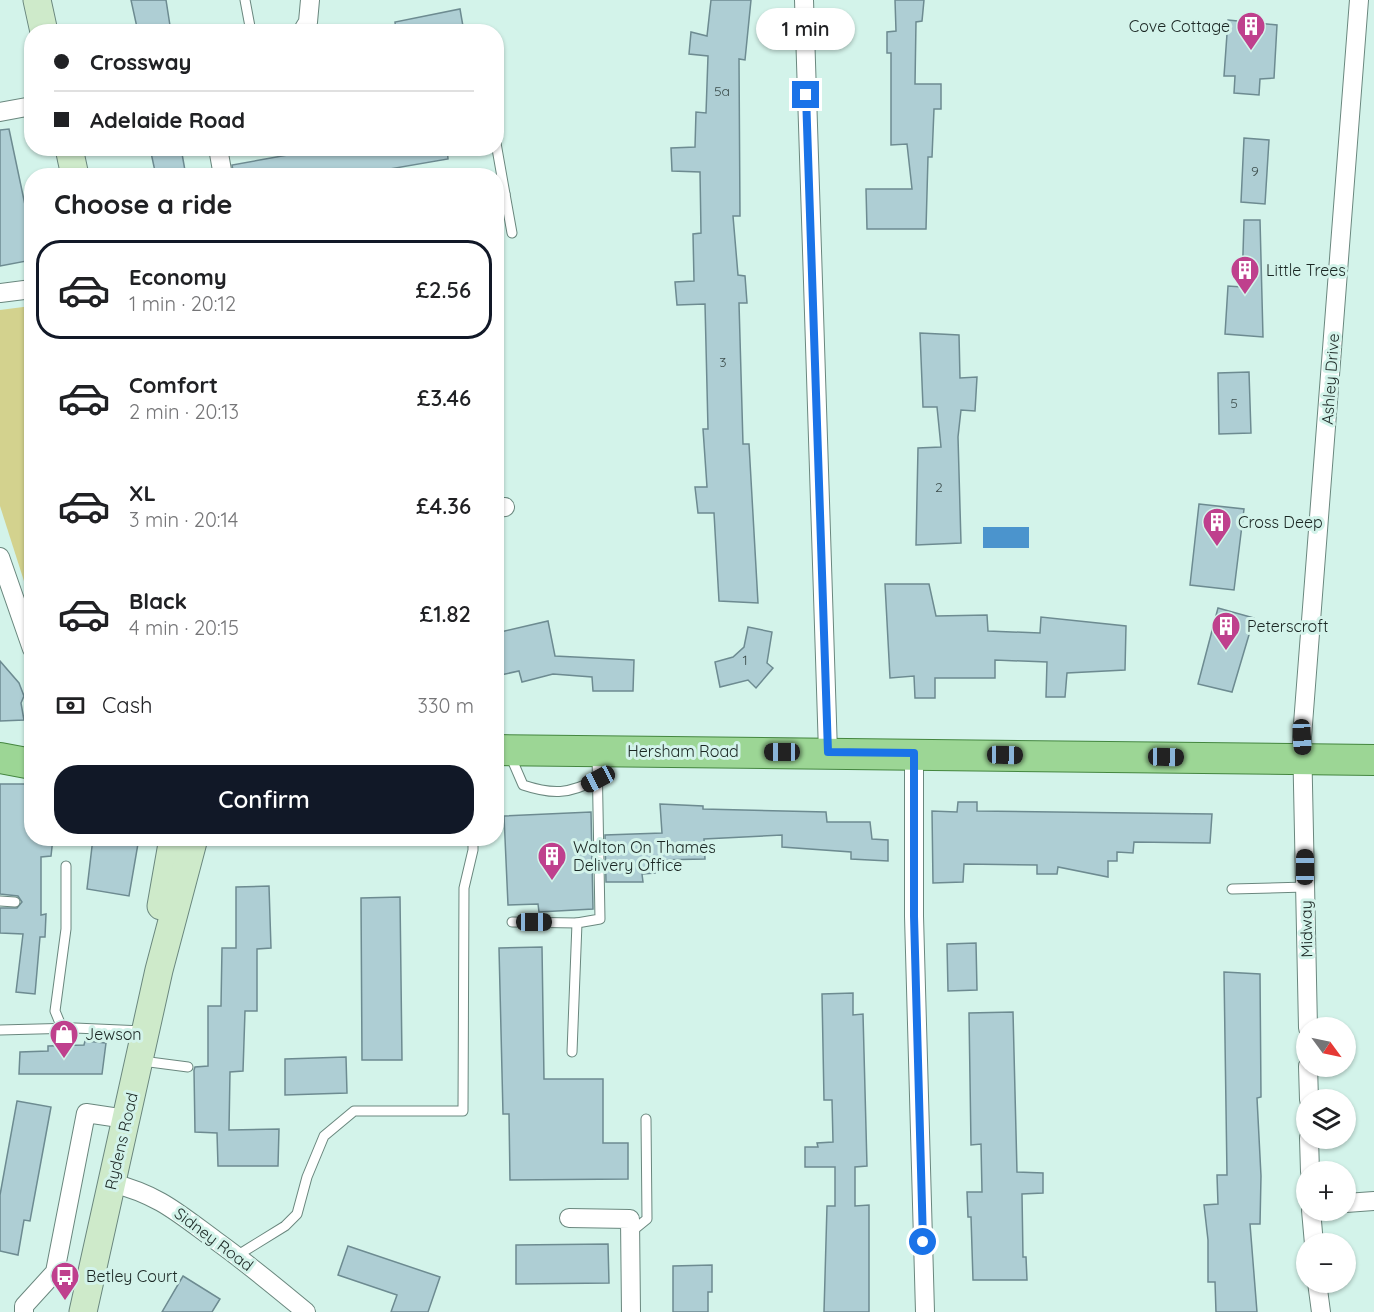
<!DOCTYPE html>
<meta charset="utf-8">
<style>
:root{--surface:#fff;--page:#f2f2f2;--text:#202124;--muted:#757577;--line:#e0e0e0;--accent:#111827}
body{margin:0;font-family:Quicksand,sans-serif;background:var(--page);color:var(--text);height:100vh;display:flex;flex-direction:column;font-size:22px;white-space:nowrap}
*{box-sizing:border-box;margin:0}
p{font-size:20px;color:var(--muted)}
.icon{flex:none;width:33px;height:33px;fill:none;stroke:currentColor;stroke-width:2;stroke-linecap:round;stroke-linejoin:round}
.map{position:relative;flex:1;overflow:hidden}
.sheet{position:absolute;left:24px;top:168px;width:480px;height:678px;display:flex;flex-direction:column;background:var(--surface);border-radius:24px;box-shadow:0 2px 4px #0004}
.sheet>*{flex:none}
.banner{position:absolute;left:24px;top:24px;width:480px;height:132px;border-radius:24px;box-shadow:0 2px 4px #0004;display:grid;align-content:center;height:132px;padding:0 30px;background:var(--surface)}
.needle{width:39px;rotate:123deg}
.controls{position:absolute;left:1296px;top:1017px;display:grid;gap:12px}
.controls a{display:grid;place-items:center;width:60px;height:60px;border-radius:50%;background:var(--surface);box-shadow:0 2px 4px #0004;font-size:30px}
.end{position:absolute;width:27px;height:27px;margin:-14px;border:8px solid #1a73e8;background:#fff;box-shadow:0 0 0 3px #fff}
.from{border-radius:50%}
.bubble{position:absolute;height:42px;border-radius:21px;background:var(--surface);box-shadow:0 2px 4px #0004;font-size:20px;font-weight:600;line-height:42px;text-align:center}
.car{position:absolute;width:18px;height:36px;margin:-18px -9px;border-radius:8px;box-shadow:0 0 4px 2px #0007;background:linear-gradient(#222 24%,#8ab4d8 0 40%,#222 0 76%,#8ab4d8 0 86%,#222 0)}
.banner b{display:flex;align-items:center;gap:21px;height:57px;font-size:22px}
.banner b+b{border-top:2px solid var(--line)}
.banner i{width:15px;height:15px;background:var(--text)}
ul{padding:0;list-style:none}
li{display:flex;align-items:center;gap:18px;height:99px;margin:0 12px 9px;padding:0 18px;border:3px solid transparent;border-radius:24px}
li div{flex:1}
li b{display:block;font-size:22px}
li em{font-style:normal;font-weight:600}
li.selected{border-color:var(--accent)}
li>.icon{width:54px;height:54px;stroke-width:1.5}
h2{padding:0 30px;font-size:27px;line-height:72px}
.pay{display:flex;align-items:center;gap:15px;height:66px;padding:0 30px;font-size:22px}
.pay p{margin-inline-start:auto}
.button{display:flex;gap:12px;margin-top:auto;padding:12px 30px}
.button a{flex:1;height:69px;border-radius:24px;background:var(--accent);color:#fff;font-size:24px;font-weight:600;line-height:69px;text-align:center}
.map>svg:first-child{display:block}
.green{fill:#d3d28e}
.water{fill:#4b94cd}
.building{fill:#aeced4;stroke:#6d8b91;stroke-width:1.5}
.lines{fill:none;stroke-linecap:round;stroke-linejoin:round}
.lane-casing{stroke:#6a877e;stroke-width:11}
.street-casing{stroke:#6a877e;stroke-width:20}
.secondary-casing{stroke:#6a877e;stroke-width:29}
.primary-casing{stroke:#44863f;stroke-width:32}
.lane{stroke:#fff;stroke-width:9}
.street{stroke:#fff;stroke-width:18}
.secondary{stroke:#ceeaca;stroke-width:27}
.primary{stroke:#9cd695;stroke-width:30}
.route{stroke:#1a73e8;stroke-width:8}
.labels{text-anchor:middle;stroke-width:6;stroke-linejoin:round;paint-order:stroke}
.number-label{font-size:14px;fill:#3f504f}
.poi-label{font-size:16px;fill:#1a2623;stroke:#d3f3ea;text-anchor:start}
.street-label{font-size:16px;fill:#1a2623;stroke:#d3f3ea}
</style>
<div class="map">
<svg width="1374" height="1312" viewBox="0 0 1374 1312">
<rect width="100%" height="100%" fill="#d3f3ea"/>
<!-- green -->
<path class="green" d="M31 306H32L31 603 0 506V310Z"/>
<!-- water -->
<rect class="water" x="983" y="527" width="46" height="21"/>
<!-- building -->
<g class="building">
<path d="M131 0H166L171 32H138Z"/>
<path d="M711 0H751L745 60 739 59 740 216H733L738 275 745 276 747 303H739L743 444H749L758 603 719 601 714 513H698L695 487H707L703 429H708L705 304 677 305 675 282 694 281 693 234 701 233 700 172 672 171 671 148 695 147 696 112 706 113 708 56 689 54 691 32 707 36Z"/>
<path d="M895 0H924L922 21 916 22 915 84H941V109H934L932 157H928L926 229H867L866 189H912L907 144 891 145V53H887V32L896 31Z"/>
<path d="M460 9 464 32H396L395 22Z"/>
<path d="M1228 20 1277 25 1274 78 1260 79 1259 95 1234 93 1235 76H1224Z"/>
<path d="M9 129 32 238V260L0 266V130Z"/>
<path d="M1244 138 1269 140 1265 204 1241 202Z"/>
<path d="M150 148H181L186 176H156Z"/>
<path d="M327 148H447L448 159 349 176H234L232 165Z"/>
<path d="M1244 220H1260L1263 337 1225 334 1228 286 1242 287Z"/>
<path d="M920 333 959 335 960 378 977 377 975 411 961 410 958 437 961 543 916 545 918 448 941 447 937 407H923Z"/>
<path d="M1249 372 1251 433 1219 434 1218 373Z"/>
<path d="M1199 504 1244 509 1234 590 1190 585Z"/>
<path d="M885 584H929L936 616 987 615 988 631 1040 633 1041 617 1126 626 1125 670 1067 673 1065 697H1046L1047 662 995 660V678H935V698H915L914 676 890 678Z"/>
<path d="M1218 608 1254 618 1232 692 1198 684Z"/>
<path d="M548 621 555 656 634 660 633 691H593L592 677 553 674 522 682 519 671 496 676V633Z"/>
<path d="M748 627 772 632 767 663 773 668 756 688 748 680 720 687 715 662 733 657 744 647Z"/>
<path d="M0 661 19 683 24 696 21 703 24 720 0 721Z"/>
<path d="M0 784H32V838H53L51 856 41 857V915L46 914 45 937H40L35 994 16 992 23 934 0 933V908H17L22 902 18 896 0 894Z"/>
<path d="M958 802H977V811L1212 814 1210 843 1134 842 1133 853 1117 852V861H1108V877L1058 867 1057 874H1037V865L964 864 963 882 933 883 932 811 957 812Z"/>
<path d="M660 804 703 806V809L826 812 827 822H870L872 839 888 840V861L851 859V852L782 847V835L704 839 705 859 655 860V873L642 874 643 882H606L605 835 662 833Z"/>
<path d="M591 812 593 909 539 912 538 904 508 905 504 816Z"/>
<path d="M93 838H139L129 896 87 889Z"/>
<path d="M269 886 271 948 257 949V1011H245L243 1071 230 1072 229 1130 279 1129 278 1166H218L217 1133 195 1132 194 1070 195 1067 208 1066V1006H221L222 948H236V887Z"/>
<path d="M400 897 402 1060H362L361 898Z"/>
<path d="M976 943 977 990 948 991 947 944Z"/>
<path d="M542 947 544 1079H603V1143H628V1179L510 1180 509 1114H503L499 948Z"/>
<path d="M1224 972 1260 974 1261 1097 1257 1098 1261 1176 1260 1224H1250L1257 1312H1216L1215 1282H1208V1240L1204 1205 1218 1204 1217 1175H1227Z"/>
<path d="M853 993V1015L863 1014 867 1166 855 1167V1206L869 1205V1312H824L827 1206H835V1167H805V1147H818L817 1143 833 1142 832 1100H824L822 994Z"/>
<path d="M1013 1012 1017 1172 1043 1173V1193L1022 1194 1023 1257H1026L1027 1280H973L971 1217H968L967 1192H982L981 1144 971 1145 969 1013Z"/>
<path d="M85 1041 106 1043 102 1074H19L20 1052 48 1051V1046L84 1045Z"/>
<path d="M346 1057 347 1093 285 1095V1059Z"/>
<path d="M17 1101 51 1107 30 1221 24 1220 18 1255 0 1251V1195Z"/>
<path d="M608 1244 609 1283 516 1284V1245Z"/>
<path d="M348 1246 440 1277 428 1312H391L397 1295 338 1275Z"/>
<path d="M712 1265V1292H708V1312H673V1266Z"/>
<path d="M183 1276 220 1299 212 1312H162Z"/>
</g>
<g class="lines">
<!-- lane casing -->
<g class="lane-casing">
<g id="lane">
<path d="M245 0 251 32"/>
<path d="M496 143 505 194 496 195"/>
<path d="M505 194 512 233"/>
<path d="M510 755 523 785C553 795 569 794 598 779"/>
<path d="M1232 889 1306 887"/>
<path d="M0 901 15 902"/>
<path d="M512 922 577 923"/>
<path d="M62 1028 55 1011 66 929V866"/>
<path d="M0 1030 75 1028 143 1031"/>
<path d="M572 1052 577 923 600 919 597 754"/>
<path d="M142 1061 188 1067"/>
<path d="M631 1232 647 1219 646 1119"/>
<path d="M238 1255 285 1226 297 1214 307 1177 324 1136 354 1111H463L464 888 473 850V838"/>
</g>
</g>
<!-- street casing -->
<g class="street-casing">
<g id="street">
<path d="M804 0 828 752"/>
<path d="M302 32 308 22 310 0"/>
<path d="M0 112 32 106"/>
<path d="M218 148 223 176"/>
<path d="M0 293 32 289"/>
<path d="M496 508 505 507"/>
<path d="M0 557 32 649"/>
<path d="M914 753V916L925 1312"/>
<path d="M1308 1028 1302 737 1359 0"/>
<path d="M1308 1066 1309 1100"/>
<path d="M1309 1138 1310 1172"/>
<path d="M112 1183C159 1195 178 1213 215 1240 247 1263 276 1287 306 1312"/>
<path d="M1346 1203 1374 1201"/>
<path d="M1311 1210 1314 1244"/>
<path d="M569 1218 630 1219 631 1312"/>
<path d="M1317 1282 1321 1312"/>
<path d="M24 1312V1306L55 1272 86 1113 126 1119"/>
</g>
</g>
<!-- secondary casing -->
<g class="secondary-casing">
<g id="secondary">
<path d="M37 0 44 32"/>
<path d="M69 148 75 176"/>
<path d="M161 906 173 838"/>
<path d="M83 1312 159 970 194 838"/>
</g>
</g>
<!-- primary casing -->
<g class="primary-casing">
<g id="primary">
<path d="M496 750 1374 760"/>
<path d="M0 758 32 764"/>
</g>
</g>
<!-- lane -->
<use href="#lane" class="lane"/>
<!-- street -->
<use href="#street" class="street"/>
<!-- secondary -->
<use href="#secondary" class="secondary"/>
<!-- primary -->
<use href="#primary" class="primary"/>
</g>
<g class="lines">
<!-- route -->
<path class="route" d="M806 95 828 752 914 753V916L923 1242"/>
</g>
<!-- icons -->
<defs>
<g id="building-pin" transform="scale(1.5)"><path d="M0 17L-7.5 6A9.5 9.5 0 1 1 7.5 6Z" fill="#bf408d" stroke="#d3f3ea"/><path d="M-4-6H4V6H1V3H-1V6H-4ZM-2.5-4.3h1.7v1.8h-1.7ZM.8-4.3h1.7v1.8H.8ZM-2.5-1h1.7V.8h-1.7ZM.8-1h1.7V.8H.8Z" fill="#fff"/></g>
<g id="shop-pin" transform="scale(1.5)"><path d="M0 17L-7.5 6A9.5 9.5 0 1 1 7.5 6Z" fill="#bf408d" stroke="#d3f3ea"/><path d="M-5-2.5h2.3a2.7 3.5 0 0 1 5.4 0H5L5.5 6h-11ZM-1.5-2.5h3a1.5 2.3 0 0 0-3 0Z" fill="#fff"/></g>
<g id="bus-pin" transform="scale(1.5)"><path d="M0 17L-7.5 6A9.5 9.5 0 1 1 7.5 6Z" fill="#bf408d" stroke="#d3f3ea"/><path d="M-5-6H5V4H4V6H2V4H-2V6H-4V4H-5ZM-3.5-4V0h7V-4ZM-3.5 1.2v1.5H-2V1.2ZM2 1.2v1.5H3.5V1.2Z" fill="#fff"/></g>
</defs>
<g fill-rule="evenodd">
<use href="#building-pin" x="1251" y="26"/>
<use href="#building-pin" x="1245" y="270"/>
<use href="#building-pin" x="1217" y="522"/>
<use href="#building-pin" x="1226" y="626"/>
<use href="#building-pin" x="552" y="856"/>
<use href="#shop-pin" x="64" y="1034"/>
<use href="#bus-pin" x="65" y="1276"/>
</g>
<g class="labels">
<!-- number labels -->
<g class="number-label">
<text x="722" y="96">5a</text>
<text x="1255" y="176">9</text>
<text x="723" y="367">3</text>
<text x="1234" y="408">5</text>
<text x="939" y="492">2</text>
<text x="745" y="665">1</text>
</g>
<!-- poi labels -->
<g class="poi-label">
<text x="1230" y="32" text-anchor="end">Cove Cottage</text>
<text x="1266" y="276">Little Trees</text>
<text x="1238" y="528">Cross Deep</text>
<text x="1247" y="632">Peterscroft</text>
<text x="573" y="853">Walton On Thames<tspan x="573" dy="18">Delivery Office</tspan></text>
<text x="85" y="1040">Jewson</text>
<text x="86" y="1282">Betley Court</text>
</g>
<!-- street labels -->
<g class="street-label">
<text transform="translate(1330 379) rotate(-86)" y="6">Ashley Drive</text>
<text x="683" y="757">Hersham Road</text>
<text transform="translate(1306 929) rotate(-91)" y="6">Midway</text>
<text transform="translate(121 1141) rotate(-77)" y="6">Rydens Road</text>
<text transform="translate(214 1239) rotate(37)" y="6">Sidney Road</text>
</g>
</g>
</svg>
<div class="controls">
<a><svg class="needle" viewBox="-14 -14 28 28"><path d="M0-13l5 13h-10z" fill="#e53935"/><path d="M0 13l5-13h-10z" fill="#757577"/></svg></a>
<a><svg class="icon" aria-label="layers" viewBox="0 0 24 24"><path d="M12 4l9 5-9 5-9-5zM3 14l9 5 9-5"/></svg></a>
<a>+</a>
<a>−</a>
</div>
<i class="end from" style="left:923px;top:1242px"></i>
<i class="end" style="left:806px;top:95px"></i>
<div class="bubble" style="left:756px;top:8px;width:99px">1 min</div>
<i class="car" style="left:1302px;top:737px;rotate:177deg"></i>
<i class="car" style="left:782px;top:752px;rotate:270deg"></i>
<i class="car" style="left:1005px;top:755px;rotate:91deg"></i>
<i class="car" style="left:1166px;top:757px;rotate:91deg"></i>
<i class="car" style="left:598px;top:779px;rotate:242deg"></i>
<i class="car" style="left:1305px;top:867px;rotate:0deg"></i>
<i class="car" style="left:534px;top:922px;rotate:90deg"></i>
<div class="banner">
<b><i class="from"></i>Crossway</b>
<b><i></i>Adelaide Road</b>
</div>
<section class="sheet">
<h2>Choose a ride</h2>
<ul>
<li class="selected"><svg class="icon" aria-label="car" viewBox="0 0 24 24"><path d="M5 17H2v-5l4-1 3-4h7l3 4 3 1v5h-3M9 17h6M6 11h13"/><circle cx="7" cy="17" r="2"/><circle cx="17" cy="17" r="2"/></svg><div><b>Economy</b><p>1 min · 20:12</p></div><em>£2.56</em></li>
<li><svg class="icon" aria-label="car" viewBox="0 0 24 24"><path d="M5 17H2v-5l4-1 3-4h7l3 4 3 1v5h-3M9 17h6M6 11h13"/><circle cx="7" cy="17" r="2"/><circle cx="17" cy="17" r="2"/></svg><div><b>Comfort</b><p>2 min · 20:13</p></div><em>£3.46</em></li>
<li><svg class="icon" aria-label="car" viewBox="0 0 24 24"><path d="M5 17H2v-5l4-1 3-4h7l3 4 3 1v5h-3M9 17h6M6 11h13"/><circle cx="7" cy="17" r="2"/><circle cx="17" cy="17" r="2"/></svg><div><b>XL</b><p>3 min · 20:14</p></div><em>£4.36</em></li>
<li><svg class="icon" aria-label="car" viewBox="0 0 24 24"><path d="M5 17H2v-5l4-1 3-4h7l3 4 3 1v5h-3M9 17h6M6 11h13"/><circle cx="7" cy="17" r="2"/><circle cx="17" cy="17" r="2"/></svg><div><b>Black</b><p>4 min · 20:15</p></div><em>£1.82</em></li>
</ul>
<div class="pay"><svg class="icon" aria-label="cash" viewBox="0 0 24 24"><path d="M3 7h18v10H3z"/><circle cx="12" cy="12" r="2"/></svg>Cash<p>330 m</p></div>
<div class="button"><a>Confirm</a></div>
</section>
</div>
